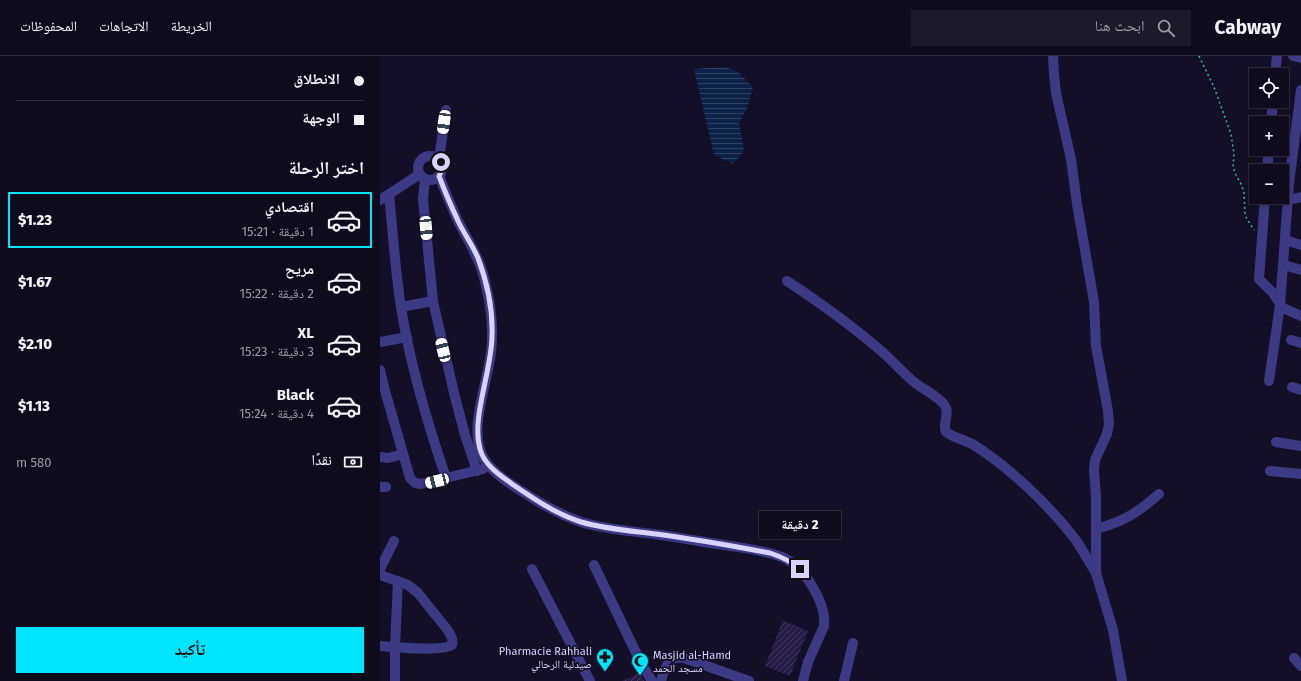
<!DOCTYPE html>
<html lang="ar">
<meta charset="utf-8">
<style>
:root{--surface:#0e0b1c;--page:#1c1929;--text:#f1f3f6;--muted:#9b9ba3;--line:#2e2b3b;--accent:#00e5ff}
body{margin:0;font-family:"Fira Sans","Noto Naskh Arabic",sans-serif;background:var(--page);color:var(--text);direction:rtl;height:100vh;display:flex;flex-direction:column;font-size:15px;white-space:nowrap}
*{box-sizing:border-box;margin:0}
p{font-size:13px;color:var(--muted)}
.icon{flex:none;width:22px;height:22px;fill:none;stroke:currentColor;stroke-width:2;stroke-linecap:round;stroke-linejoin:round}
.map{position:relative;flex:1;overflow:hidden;direction:ltr}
.side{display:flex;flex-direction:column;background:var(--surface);width:380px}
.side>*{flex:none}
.banner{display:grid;align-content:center;height:88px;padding:0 16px;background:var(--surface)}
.controls{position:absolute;left:869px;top:12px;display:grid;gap:8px}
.controls a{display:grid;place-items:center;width:40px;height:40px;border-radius:0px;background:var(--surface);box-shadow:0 2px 6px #0003,0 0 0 1px var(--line);font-size:20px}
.end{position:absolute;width:18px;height:18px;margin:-9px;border:5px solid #d9d4ff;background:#111;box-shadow:0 0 0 2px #111}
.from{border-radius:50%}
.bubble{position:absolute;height:28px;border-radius:0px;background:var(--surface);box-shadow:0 2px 6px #0003,0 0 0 1px var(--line);font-size:13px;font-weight:800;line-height:28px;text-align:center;direction:rtl}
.car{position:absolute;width:12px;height:24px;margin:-12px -6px;border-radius:5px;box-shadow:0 0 3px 1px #0007;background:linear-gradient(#fff 24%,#345 0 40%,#fff 0 76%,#345 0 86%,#fff 0)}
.banner b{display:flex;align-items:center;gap:14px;height:38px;font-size:15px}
.banner b+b{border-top:1px solid var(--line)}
.banner i{width:10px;height:10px;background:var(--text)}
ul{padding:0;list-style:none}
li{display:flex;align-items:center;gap:12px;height:56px;margin:0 8px 6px;padding:0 8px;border:2px solid transparent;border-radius:0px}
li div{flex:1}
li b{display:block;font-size:15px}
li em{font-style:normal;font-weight:800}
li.current{border-color:var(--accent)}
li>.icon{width:36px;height:36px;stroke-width:1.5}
h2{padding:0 16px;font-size:18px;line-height:48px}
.pay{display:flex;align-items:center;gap:10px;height:44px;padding:0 16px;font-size:15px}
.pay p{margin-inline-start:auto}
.action{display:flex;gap:8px;margin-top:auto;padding:8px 16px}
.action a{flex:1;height:46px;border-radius:0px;background:var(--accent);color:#111;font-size:16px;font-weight:800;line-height:46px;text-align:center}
header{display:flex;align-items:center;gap:24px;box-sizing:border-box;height:56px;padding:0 20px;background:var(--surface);border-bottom:1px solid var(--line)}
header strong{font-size:19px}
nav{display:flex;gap:22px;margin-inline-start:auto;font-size:14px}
.search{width:280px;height:36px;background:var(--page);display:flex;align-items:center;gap:10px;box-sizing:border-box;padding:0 14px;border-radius:0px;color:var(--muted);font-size:15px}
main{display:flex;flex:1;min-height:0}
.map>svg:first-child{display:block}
.water{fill:url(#water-rules)}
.building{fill:url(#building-hatch)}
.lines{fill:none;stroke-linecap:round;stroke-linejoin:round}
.path{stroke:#2fb8b0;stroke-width:1.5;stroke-dasharray:2 3;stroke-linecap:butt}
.minor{stroke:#3d3a85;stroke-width:10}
.route{stroke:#d9d4ff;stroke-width:5}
.labels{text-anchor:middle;stroke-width:3.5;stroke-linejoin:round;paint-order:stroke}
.poi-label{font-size:11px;fill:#d9d4ff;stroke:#130f26;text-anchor:end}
</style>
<header>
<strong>Cabway</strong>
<div class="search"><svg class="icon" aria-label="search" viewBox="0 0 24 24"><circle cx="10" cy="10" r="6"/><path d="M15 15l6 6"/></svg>ابحث هنا</div>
<nav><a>الخريطة</a><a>الاتجاهات</a><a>المحفوظات</a></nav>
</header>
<main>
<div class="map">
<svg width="921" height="625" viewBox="0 0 921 625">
<defs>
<pattern id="water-rules" width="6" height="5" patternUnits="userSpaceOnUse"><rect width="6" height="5" fill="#0c2248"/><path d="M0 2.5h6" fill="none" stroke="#2f4163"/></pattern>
<pattern id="building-hatch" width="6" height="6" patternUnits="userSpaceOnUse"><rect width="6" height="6" fill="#241b47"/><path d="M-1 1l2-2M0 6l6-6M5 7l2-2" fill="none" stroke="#433b63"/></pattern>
</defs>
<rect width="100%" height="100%" fill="#130f26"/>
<!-- water -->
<path class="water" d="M345 11 357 15 373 31 367 53 359 67 364 95 353 108 334 99 314 13Z"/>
<!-- building -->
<g class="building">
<path d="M403 564 428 575 410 620 385 610Z"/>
<path d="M260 617 264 625H242Z"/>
</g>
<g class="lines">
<!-- path -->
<path class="path" d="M819 0 834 31 851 78 854 98 853 111 855 117 861 128 864 136 865 158 867 163 874 174"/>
<!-- minor -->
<g class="minor">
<path d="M673 0 674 18 676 37 691 103 697 148 714 246 716 290 728 355 729 368 727 378 715 404 714 414 716 441V517L733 574 742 625"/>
<path d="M913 0 921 2"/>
<path d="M895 19 897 0"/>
<path d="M891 67 893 45"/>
<circle cx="50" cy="112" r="12"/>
<path d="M59 103 66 54"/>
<path d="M887 115 889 93"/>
<path d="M59 120C65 135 71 150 78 165 84 177 91 188 96 200 103 213 106 229 109 244 112 261 113 279 111 296 108 327 87 375 104 403 115 420 137 432 154 443 169 452 184 460 201 466 226 474 255 475 281 479 302 482 323 486 344 489 363 492 384 494 402 501 423 509 447 547 444 570L428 606 423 625"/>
<path d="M45 123 43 143 53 245 74 337 85 379 97 415"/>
<path d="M9 139C13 176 15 214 21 251 30 309 47 366 66 422"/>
<path d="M885 141 879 223 893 237 903 252 921 260"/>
<path d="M0 144 40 118"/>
<path d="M908 144 921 141"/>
<path d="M905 184 921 189"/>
<path d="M904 209 921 214"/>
<path d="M407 225C439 246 471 269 500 294 512 304 522 316 534 326 542 333 559 340 565 350 570 358 562 368 566 376 574 382 585 384 594 389 630 412 669 449 695 483 703 494 709 506 716 517"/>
<path d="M21 251 53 245"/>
<path d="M911 284 921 287"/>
<path d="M0 286 27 281"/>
<path d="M0 314 4 331 30 422 35 427 41 428 103 413"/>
<path d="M889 325 900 249 909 127 921 34"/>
<path d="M912 331 921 334"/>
<path d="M896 386 921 390"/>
<path d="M0 401 8 402 23 398"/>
<path d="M890 415 921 418"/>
<path d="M0 431H6"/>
<path d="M716 473C745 465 757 457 779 438"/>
<path d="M214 509 260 605 272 625"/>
<path d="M0 513 14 485"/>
<path d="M152 513 210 625"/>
<path d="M0 519 28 529 38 537 66 572C70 577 74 583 72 589 60 596 16 591 0 590"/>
<path d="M914 602 921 610"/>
<path d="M15 625V591L18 525"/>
<path d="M281 625C285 612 287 600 304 602L369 625"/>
<path d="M464 625 473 587"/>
</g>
</g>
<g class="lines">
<!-- route -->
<path class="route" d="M61 106 62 114 59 120C65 136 72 152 79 167 85 179 93 190 98 202 107 226 113 254 112 280 112 314 91 362 100 393 104 409 120 419 132 428 154 443 176 458 201 466 225 473 252 475 276 478 314 483 353 490 390 497 402 501 411 505 420 513"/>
</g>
<!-- icons -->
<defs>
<g id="pharmacy-pin" transform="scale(0.9)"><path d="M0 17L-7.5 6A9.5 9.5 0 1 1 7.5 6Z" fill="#00e5ff" stroke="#130f26"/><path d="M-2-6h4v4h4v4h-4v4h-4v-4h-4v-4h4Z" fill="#111"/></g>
<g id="mosque-pin" transform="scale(0.9)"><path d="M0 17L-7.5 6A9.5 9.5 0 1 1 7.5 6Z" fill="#00e5ff" stroke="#130f26"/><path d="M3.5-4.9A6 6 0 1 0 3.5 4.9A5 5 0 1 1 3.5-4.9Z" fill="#111"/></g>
</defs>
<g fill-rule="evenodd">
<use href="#pharmacy-pin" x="225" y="601"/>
<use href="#mosque-pin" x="260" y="605"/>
</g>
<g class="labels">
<!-- poi labels -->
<g class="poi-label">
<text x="212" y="599">Pharmacie Rahhali<tspan x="212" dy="13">صيدلية الرحالي</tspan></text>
<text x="273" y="603" text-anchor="start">Masjid al-Hamd<tspan x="273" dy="13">مسجد الحمد</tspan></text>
</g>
</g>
</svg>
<div class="controls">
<a><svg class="icon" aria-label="locate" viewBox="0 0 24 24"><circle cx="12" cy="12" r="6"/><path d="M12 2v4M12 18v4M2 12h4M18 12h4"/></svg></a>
<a>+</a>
<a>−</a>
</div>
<i class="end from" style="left:61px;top:106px"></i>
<i class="end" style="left:420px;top:513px"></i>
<div class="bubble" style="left:379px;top:455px;width:82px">2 دقيقة</div>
<i class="car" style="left:64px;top:66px;rotate:188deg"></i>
<i class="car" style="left:46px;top:172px;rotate:175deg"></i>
<i class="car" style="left:63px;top:294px;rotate:347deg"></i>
<i class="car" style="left:57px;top:425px;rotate:256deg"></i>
</div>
<section class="side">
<div class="banner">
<b><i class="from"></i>الانطلاق</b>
<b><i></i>الوجهة</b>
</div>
<h2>اختر الرحلة</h2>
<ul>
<li class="current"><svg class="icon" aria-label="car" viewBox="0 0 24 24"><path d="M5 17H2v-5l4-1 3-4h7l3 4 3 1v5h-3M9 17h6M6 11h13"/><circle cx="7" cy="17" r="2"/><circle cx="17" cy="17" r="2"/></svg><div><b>اقتصادي</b><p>1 دقيقة · 15:21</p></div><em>$1.23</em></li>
<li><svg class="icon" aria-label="car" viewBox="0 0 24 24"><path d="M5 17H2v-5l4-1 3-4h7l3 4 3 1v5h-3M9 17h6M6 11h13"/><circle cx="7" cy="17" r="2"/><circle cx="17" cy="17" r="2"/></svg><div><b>مريح</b><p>2 دقيقة · 15:22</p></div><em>$1.67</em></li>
<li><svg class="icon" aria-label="car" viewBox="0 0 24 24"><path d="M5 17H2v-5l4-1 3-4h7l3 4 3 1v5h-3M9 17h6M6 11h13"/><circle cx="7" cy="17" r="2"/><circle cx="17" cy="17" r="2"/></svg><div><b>XL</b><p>3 دقيقة · 15:23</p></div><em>$2.10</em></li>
<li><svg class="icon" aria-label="car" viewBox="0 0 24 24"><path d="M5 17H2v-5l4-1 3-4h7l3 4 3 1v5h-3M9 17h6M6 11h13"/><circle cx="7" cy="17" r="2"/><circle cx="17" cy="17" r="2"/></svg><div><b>Black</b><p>4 دقيقة · 15:24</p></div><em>$1.13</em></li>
</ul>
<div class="pay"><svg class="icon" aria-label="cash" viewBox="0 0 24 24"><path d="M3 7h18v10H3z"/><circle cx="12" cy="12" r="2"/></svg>نقدًا<p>580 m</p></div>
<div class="action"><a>تأكيد</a></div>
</section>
</main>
